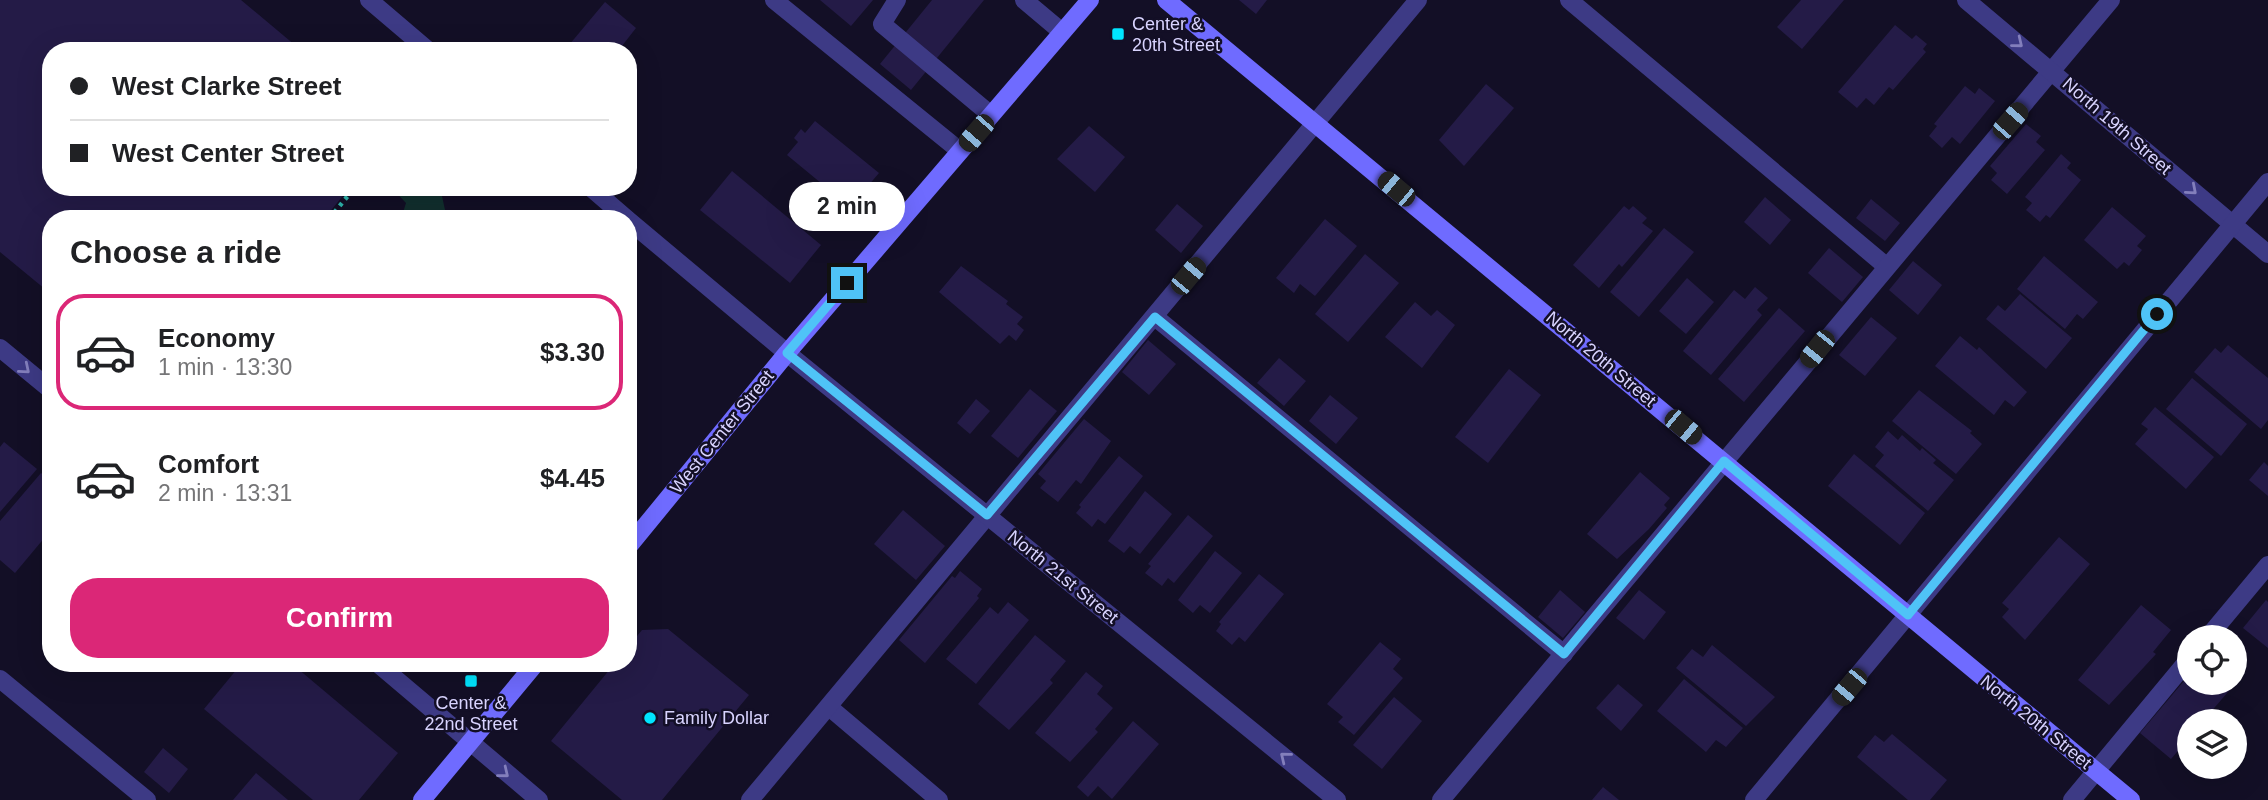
<!DOCTYPE html>
<meta charset="utf-8">
<style>
:root{--surface:#fff;--page:#f6f6f6;--text:#202124;--muted:#757577;--line:#e0e0e0;--accent:#db2777}
body{margin:0;font-family:Helvetica,sans-serif;background:var(--page);color:var(--text);height:100vh;display:flex;flex-direction:column;font-size:26px;white-space:nowrap}
*{box-sizing:border-box;margin:0}
p{font-size:23px;color:var(--muted)}
.icon{flex:none;width:38px;height:38px;fill:none;stroke:currentColor;stroke-width:2;stroke-linecap:round;stroke-linejoin:round}
.map{position:relative;flex:1;overflow:hidden}
.side{position:absolute;left:42px;top:210px;width:595px;height:462px;display:flex;flex-direction:column;background:var(--surface);border-radius:28px;box-shadow:0 7px 28px #0002}
.side>*{flex:none}
.guide{position:absolute;left:42px;top:42px;width:595px;height:154px;border-radius:28px;box-shadow:0 7px 28px #0002;display:grid;align-content:center;height:154px;padding:0 28px;background:var(--surface)}
.tools{position:absolute;left:2177px;top:625px;display:grid;gap:14px}
.tools a{display:grid;place-items:center;width:70px;height:70px;border-radius:50%;background:var(--surface);box-shadow:0 7px 28px #0002;font-size:35px}
.end{position:absolute;width:32px;height:32px;margin:-16px;border:9px solid #4fc3f7;background:#111;box-shadow:0 0 0 4px #111}
.from{border-radius:50%}
.bubble{position:absolute;height:49px;border-radius:24px;background:var(--surface);box-shadow:0 7px 28px #0002;font-size:23px;font-weight:700;line-height:49px;text-align:center}
.car{position:absolute;width:21px;height:42px;margin:-21px -10px;border-radius:9px;box-shadow:0 0 5px 2px #0007;background:linear-gradient(#222 24%,#8ab4d8 0 40%,#222 0 76%,#8ab4d8 0 86%,#222 0)}
.guide b{display:flex;align-items:center;gap:24px;height:66px;font-size:26px}
.guide b+b{border-top:2px solid var(--line)}
.guide i{width:18px;height:18px;background:var(--text)}
ul{padding:0;list-style:none}
li{display:flex;align-items:center;gap:21px;height:116px;margin:0 14px 10px;padding:0 14px;border:4px solid transparent;border-radius:28px}
li div{flex:1}
li b{display:block;font-size:26px}
li em{font-style:normal;font-weight:700}
li.on{border-color:var(--accent)}
li>.icon{width:63px;height:63px;stroke-width:1.5}
h2{padding:0 28px;font-size:32px;line-height:84px}
.action{display:flex;gap:14px;margin-top:auto;padding:14px 28px}
.action a{flex:1;height:80px;border-radius:28px;background:var(--accent);color:#fff;font-size:28px;font-weight:700;line-height:80px;text-align:center}
.map>svg:first-child{display:block}
.green{fill:#12302f}
.building{fill:#241b47}
.lines{fill:none;stroke-linecap:round;stroke-linejoin:round}
.path{stroke:#2fb8b0;stroke-width:4.5;stroke-dasharray:3.5 5;stroke-linecap:butt}
.lane{stroke:#3d3a85;stroke-width:18}
.street{stroke:#3d3a85;stroke-width:18}
.secondary{stroke:#6f6bff;stroke-width:18}
.oneway{stroke:#837fbc}
.route{stroke:#4fc3f7;stroke-width:9}
.poi-dot{fill:#00e5ff;stroke:#130f26;stroke-width:2.5}
.labels{text-anchor:middle;stroke-width:5;stroke-linejoin:round;paint-order:stroke}
.poi-label{font-size:18px;fill:#d9d4ff;stroke:#130f26;text-anchor:start}
.street-label{font-size:18px;fill:#d9d4ff;stroke:#130f26}
</style>
<div class="map">
<svg width="2268" height="800" viewBox="0 0 2268 800">
<rect width="100%" height="100%" fill="#130f26"/>
<!-- green -->
<path class="green" d="M391 187H440L447 219H401L406 203Z"/>
<!-- building -->
<g class="building">
<path d="M0 0H241L302 51H51V187H350L324 219H51V294L0 252Z"/>
<path d="M820 0H873L851 26Z"/>
<path d="M932 0H984L911 90 880 64Z"/>
<path d="M1239 0H1267L1256 14Z"/>
<path d="M1801 0H1844L1802 49 1777 27Z"/>
<path d="M605 2 636 28 618 51H564Z"/>
<path d="M1895 25 1912 39 1916 35 1927 44 1923 49 1926 52 1893 90 1889 87 1874 105 1866 98 1857 108 1838 92Z"/>
<path d="M1486 84 1514 108 1464 166 1439 140Z"/>
<path d="M1965 86 1975 94 1979 88 1995 101 1960 144 1952 137 1942 148 1929 136 1937 126 1934 124Z"/>
<path d="M815 121 879 173 850 207 787 155 798 142 794 138 801 129 805 133Z"/>
<path d="M2026 124 2041 136 2036 142 2045 150 2007 194 1991 180 1997 173 1990 166Z"/>
<path d="M1089 126 1125 157 1095 192 1057 159Z"/>
<path d="M2061 154 2071 163 2067 168 2081 180 2050 218 2046 215 2040 222 2026 210 2032 203 2025 197Z"/>
<path d="M732 171 821 245 790 283 700 210Z"/>
<path d="M1765 197 1791 220 1770 245 1744 222Z"/>
<path d="M1871 199 1900 223 1885 241 1856 218Z"/>
<path d="M1177 204 1203 226 1181 253 1155 230Z"/>
<path d="M1624 206 1629 210 1633 206 1647 218 1642 223 1653 231 1622 267 1619 264 1599 288 1573 265Z"/>
<path d="M2112 207 2146 236 2137 246 2142 250 2129 266 2124 262 2117 269 2084 240Z"/>
<path d="M1325 219 1357 246 1315 296 1300 284 1294 293 1276 278Z"/>
<path d="M1664 228 1694 252 1639 317 1610 292Z"/>
<path d="M1829 248 1863 277 1842 302 1808 273Z"/>
<path d="M1365 254 1399 283 1348 342 1315 314Z"/>
<path d="M2044 256 2098 302 2083 319 2077 314 2065 329 2017 289Z"/>
<path d="M1913 261 1942 285 1918 315 1889 290Z"/>
<path d="M961 266 1008 301 1006 304 1023 317 1017 324 1024 330 1016 341 1009 335 1000 344 939 292Z"/>
<path d="M1687 278 1714 302 1686 334 1659 311Z"/>
<path d="M1755 287 1768 298 1757 310 1762 315 1711 375 1683 351 1734 290 1745 299Z"/>
<path d="M2020 294 2072 338 2046 369 1986 319 1998 305 2005 311Z"/>
<path d="M1415 302 1431 316 1437 310 1455 325 1422 368 1385 337Z"/>
<path d="M1779 308 1805 331 1744 402 1718 379Z"/>
<path d="M1871 317 1897 338 1865 376 1839 355Z"/>
<path d="M1960 336 1977 350 1979 347 2027 392 2014 407 2005 400 1994 415 1935 366Z"/>
<path d="M1148 340 1176 364 1149 395 1122 372Z"/>
<path d="M2228 345 2268 378V420L2261 429 2194 372 2215 348 2221 353Z"/>
<path d="M1279 358 1306 381 1284 406 1257 383Z"/>
<path d="M1509 369 1541 395 1488 463 1455 437Z"/>
<path d="M2192 378 2247 424 2221 456 2166 409Z"/>
<path d="M1030 389 1057 411 1018 458 991 436Z"/>
<path d="M1919 390 1972 431 1970 433 1982 444 1956 474 1892 421Z"/>
<path d="M1330 395 1358 418 1336 444 1309 421Z"/>
<path d="M976 399 990 411 970 434 957 423Z"/>
<path d="M2155 407 2214 457 2186 489 2135 444 2148 429 2141 424Z"/>
<path d="M1084 419 1111 441 1081 484 1076 480 1058 502 1040 488 1046 481 1038 474Z"/>
<path d="M1888 431 1898 440 1902 435 1920 451 1922 448 1936 460 1933 463 1954 480 1928 511 1875 466 1884 455 1875 447Z"/>
<path d="M4 442 37 469 0 512V447Z"/>
<path d="M1854 454 1925 513 1900 545 1828 486Z"/>
<path d="M1119 456 1143 476 1105 524 1098 519 1092 527 1076 513 1081 507 1079 505Z"/>
<path d="M2264 462 2268 466V496L2249 480Z"/>
<path d="M1640 472 1670 498 1664 505 1667 508 1649 529 1617 559 1587 534Z"/>
<path d="M41 473 51 481V530L15 573 0 560V521Z"/>
<path d="M1145 491 1172 514 1140 554 1130 546 1124 553 1108 541Z"/>
<path d="M903 510 945 546 916 580 874 544Z"/>
<path d="M1188 515 1213 536 1174 583 1168 578 1162 586 1145 573 1151 566 1148 564Z"/>
<path d="M2059 537 2090 564 2025 640 2002 617 2009 609 2002 603Z"/>
<path d="M1215 551 1242 573 1210 613 1200 605 1193 613 1178 600Z"/>
<path d="M960 571 982 589 977 596 979 598 925 663 899 640 952 576 955 578Z"/>
<path d="M1259 574 1284 594 1245 642 1239 637 1232 645 1216 631 1221 624 1219 622Z"/>
<path d="M1560 590 1585 612 1563 638 1538 617Z"/>
<path d="M1639 590 1666 612 1644 640 1616 618Z"/>
<path d="M2266 600 2268 602V648L2243 628Z"/>
<path d="M1008 602 1029 620 976 684 946 659 990 607 998 614Z"/>
<path d="M2141 605 2171 630 2153 652 2156 654 2109 705 2078 680Z"/>
<path d="M668 629 749 695 662 800H622L551 741 615 663H628V647L642 630Z"/>
<path d="M1035 635 1066 661 1050 680 1053 683 1009 730 978 704Z"/>
<path d="M1380 642 1401 659 1393 669 1403 678 1354 735 1338 722 1343 717 1327 704Z"/>
<path d="M1712 645 1775 697 1746 726 1676 668 1692 649 1703 657Z"/>
<path d="M242 663H291L398 753 359 800H313L204 709Z"/>
<path d="M1086 672 1103 686 1097 694 1113 708 1095 729 1098 732 1070 762 1035 733Z"/>
<path d="M2189 675V682H2230L2234 685 2203 721H2189V738L2171 759 2140 733Z"/>
<path d="M1684 679 1743 728 1726 747 1716 740 1706 752 1657 711Z"/>
<path d="M1618 684 1643 705 1621 731 1596 708Z"/>
<path d="M1394 697 1422 721 1382 769 1353 745Z"/>
<path d="M1133 721 1159 744 1112 799 1098 786 1088 797 1077 787Z"/>
<path d="M1892 734 1947 780 1930 800H1908L1857 757 1875 735 1884 742Z"/>
<path d="M163 748 188 769 169 793 144 772Z"/>
<path d="M256 773 288 800H233Z"/>
<path d="M1603 787 1619 800H1592Z"/>
</g>
<g class="lines">
<!-- path -->
<g class="path">
<path d="M329 219 355 187"/>
<path d="M434 670 440 663"/>
</g>
<!-- lane -->
<g class="lane">
<path d="M774 0 960 151"/>
<path d="M897 0 882 24 991 115"/>
<path d="M1024 0 1062 32"/>
<path d="M1569 0 1886 266"/>
<path d="M1155 317 1564 654"/>
<path d="M2208 637 2268 565"/>
<path d="M0 679 147 800"/>
<path d="M829 707 939 800"/>
<path d="M750 800 1418 0"/>
<path d="M1441 800 2111 0"/>
<path d="M2072 800 2189 659"/>
</g>
<!-- street -->
<g class="street">
<path d="M369 0 429 51"/>
<path d="M1966 0 2268 254"/>
<path d="M590 187 627 219"/>
<path d="M628 220 787 353 1337 800"/>
<path d="M0 348 51 390"/>
<path d="M377 663 539 800"/>
<path d="M1754 800 2268 182"/>
</g>
<!-- secondary -->
<g class="secondary">
<path d="M1166 0 2131 800"/>
<path d="M628 547 787 353 1090 0"/>
<path d="M422 800 536 663"/>
</g>
</g>
<!-- one-way arrows -->
<defs><path id="oneway-chevron" d="M-2-3.5L2.5 0L-2 3.5" fill="none" stroke-width="1.6" stroke-linecap="round" stroke-linejoin="round" transform="scale(1.75)"/></defs>
<g class="oneway">
<use href="#oneway-chevron" transform="translate(2018 43) rotate(39)"/>
<use href="#oneway-chevron" transform="translate(2192 190) rotate(41)"/>
<use href="#oneway-chevron" transform="translate(25 369) rotate(40)"/>
<use href="#oneway-chevron" transform="translate(1285 757) rotate(-141)"/>
<use href="#oneway-chevron" transform="translate(504 773) rotate(39)"/>
</g>
<g class="lines">
<!-- route -->
<path class="route" d="M847 283 787 353 987 515 1155 317 1564 654 1724 461 1908 615 2157 314"/>
</g>
<!-- markers -->
<g class="poi-dot">
<rect x="1111" y="27" width="14" height="14" rx="3.5"/>
<rect x="464" y="674" width="14" height="14" rx="3.5"/>
<circle cx="650" cy="718" r="7"/>
</g>
<g class="labels">
<!-- poi labels -->
<g class="poi-label">
<text x="1132" y="30">Center &amp;<tspan x="1132" dy="21">20th Street</tspan></text>
<text x="471" y="709" text-anchor="middle">Center &amp;<tspan x="471" dy="21">22nd Street</tspan></text>
<text x="664" y="724">Family Dollar</text>
</g>
<!-- street labels -->
<g class="street-label">
<text transform="translate(2117 126) rotate(41)" y="6">North 19th Street</text>
<text transform="translate(1601 359) rotate(40)" y="6">North 20th Street</text>
<text transform="translate(722 432) rotate(-51)" y="6">West Center Street</text>
<text transform="translate(1063 577) rotate(39)" y="6">North 21st Street</text>
<text transform="translate(2036 722) rotate(39)" y="6">North 20th Street</text>
</g>
</g>
</svg>
<div class="tools">
<a><svg class="icon" aria-label="locate" viewBox="0 0 24 24"><circle cx="12" cy="12" r="6"/><path d="M12 2v4M12 18v4M2 12h4M18 12h4"/></svg></a>
<a><svg class="icon" aria-label="layers" viewBox="0 0 24 24"><path d="M12 4l9 5-9 5-9-5zM3 14l9 5 9-5"/></svg></a>
</div>
<i class="end from" style="left:2157px;top:314px"></i>
<i class="end" style="left:847px;top:283px"></i>
<div class="bubble" style="left:789px;top:182px;width:116px">2 min</div>
<i class="car" style="left:2010px;top:121px;rotate:41deg"></i>
<i class="car" style="left:976px;top:133px;rotate:221deg"></i>
<i class="car" style="left:1396px;top:189px;rotate:310deg"></i>
<i class="car" style="left:1188px;top:276px;rotate:40deg"></i>
<i class="car" style="left:1817px;top:349px;rotate:219deg"></i>
<i class="car" style="left:1683px;top:427px;rotate:130deg"></i>
<i class="car" style="left:1849px;top:687px;rotate:220deg"></i>
<div class="guide">
<b><i class="from"></i>West Clarke Street</b>
<b><i></i>West Center Street</b>
</div>
<section class="side">
<h2>Choose a ride</h2>
<ul>
<li class="on"><svg class="icon" aria-label="car" viewBox="0 0 24 24"><path d="M5 17H2v-5l4-1 3-4h7l3 4 3 1v5h-3M9 17h6M6 11h13"/><circle cx="7" cy="17" r="2"/><circle cx="17" cy="17" r="2"/></svg><div><b>Economy</b><p>1 min · 13:30</p></div><em>$3.30</em></li>
<li><svg class="icon" aria-label="car" viewBox="0 0 24 24"><path d="M5 17H2v-5l4-1 3-4h7l3 4 3 1v5h-3M9 17h6M6 11h13"/><circle cx="7" cy="17" r="2"/><circle cx="17" cy="17" r="2"/></svg><div><b>Comfort</b><p>2 min · 13:31</p></div><em>$4.45</em></li>
</ul>
<div class="action"><a>Confirm</a></div>
</section>
</div>
